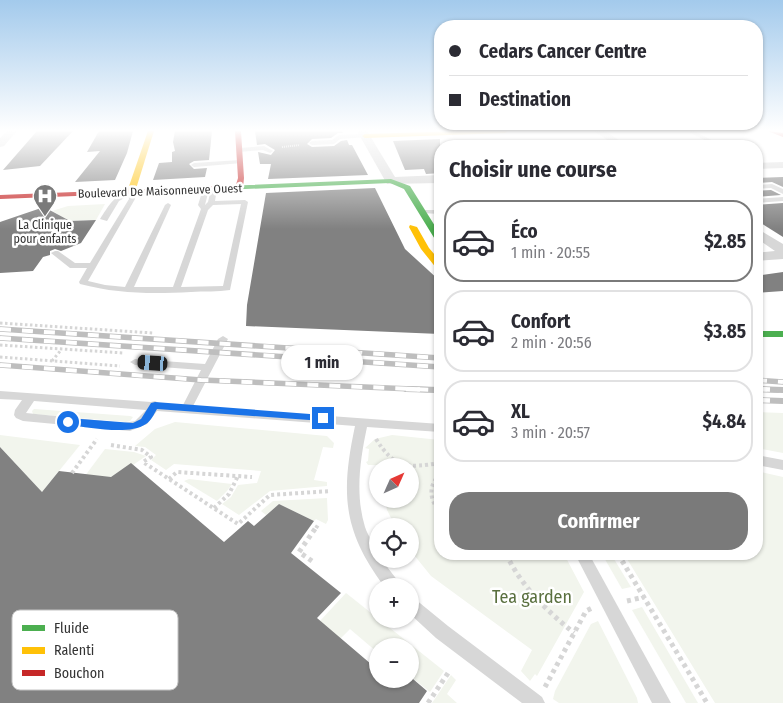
<!DOCTYPE html>
<html lang="fr">
<meta charset="utf-8">
<style>
:root{--surface:#fff;--page:#f7f7f7;--text:#2b2b33;--muted:#7c7c81;--line:#e1e1e2;--accent:#7a7a7a}
body{margin:0;font-family:"Fira Sans Condensed",sans-serif;background:var(--page);color:var(--text);height:100vh;display:flex;flex-direction:column;font-size:19px;white-space:nowrap}
*{box-sizing:border-box;margin:0}
p{font-size:16px;color:var(--muted)}
.icon{flex:none;width:28px;height:28px;fill:none;stroke:currentColor;stroke-width:2;stroke-linecap:round;stroke-linejoin:round}
.map{position:relative;flex:1;overflow:hidden}
.panel{position:absolute;left:434px;top:140px;width:329px;height:420px;display:flex;flex-direction:column;background:var(--surface);border-radius:20px;box-shadow:0 1px 4px #0004}
.panel>*{flex:none}
.hud{position:absolute;left:434px;top:20px;width:329px;height:110px;border-radius:20px;box-shadow:0 1px 4px #0004;display:grid;align-content:center;height:110px;padding:0 15px;background:var(--surface)}
.needle{width:32px;rotate:45deg}
.fabs{position:absolute;left:369px;top:458px;display:grid;gap:10px}
.fabs a{display:grid;place-items:center;width:50px;height:50px;border-radius:50%;background:var(--surface);box-shadow:0 1px 4px #0004;font-size:25px}
.end{position:absolute;width:22px;height:22px;margin:-11px;border:6px solid #1a73e8;background:#fff;box-shadow:0 0 0 2px #fff}
.from{border-radius:50%}
.bubble{position:absolute;height:35px;border-radius:18px;background:var(--surface);box-shadow:0 1px 4px #0004;font-size:16px;font-weight:700;line-height:35px;text-align:center}
.car{position:absolute;width:15px;height:30px;margin:-15px -8px;border-radius:6px;box-shadow:0 0 4px 1px #0007;background:linear-gradient(#222 24%,#8ab4d8 0 40%,#222 0 76%,#8ab4d8 0 86%,#222 0)}
.hud b{display:flex;align-items:center;gap:18px;height:48px;font-size:19px}
.hud b+b{border-top:1px solid var(--line)}
.hud i{width:12px;height:12px;background:var(--text)}
ul{padding:0;list-style:none}
li{display:flex;align-items:center;gap:15px;height:82px;margin:0 10px 8px;padding:0 5px;border:2px solid var(--line);border-radius:20px}
li div{flex:1}
li b{display:block;font-size:19px}
li em{font-style:normal;font-weight:700}
li.active{border-color:var(--accent)}
li>.icon{width:45px;height:45px;stroke-width:1.5}
h2{padding:0 15px;font-size:22px;line-height:60px}
.action{display:flex;gap:10px;margin-top:auto;padding:10px 15px}
.action a{flex:1;height:58px;border-radius:20px;background:var(--accent);color:#fff;font-size:20px;font-weight:700;line-height:58px;text-align:center}
.map>svg:first-child{display:block}
.green{fill:#f2f5ed}
.building{fill:#818181}
.lines{fill:none;stroke-linecap:round;stroke-linejoin:round}
.path-far3{stroke:#d6d6d6;stroke-width:2;stroke-dasharray:1 1;stroke-linecap:butt}
.path-far2{stroke:#d6d6d6;stroke-width:3;stroke-dasharray:2.5 2.5;stroke-linecap:butt}
.path-far1{stroke:#d6d6d6;stroke-width:4;stroke-dasharray:3 3;stroke-linecap:butt}
.path{stroke:#d6d6d6;stroke-width:5;stroke-dasharray:4 4;stroke-linecap:butt}
.lane{fill:#d7d7d7;fill-rule:evenodd}
.street{fill:#d7d7d7;fill-rule:evenodd}
.fast{fill:#4caf50;fill-rule:evenodd}
.slow{fill:#ffc107;fill-rule:evenodd}
.jam{fill:#c62828;fill-rule:evenodd}
.rail-far1-casing{stroke:#bebebe;stroke-width:5.5}
.rail-casing{stroke:#bebebe;stroke-width:6}
.rail-far1{stroke:#fff;stroke-width:4;stroke-dasharray:11;stroke-linecap:butt}
.rail{stroke:#fff;stroke-width:4.5;stroke-dasharray:14;stroke-linecap:butt}
.route{fill:#1a73e8}
.labels{text-anchor:middle;stroke-width:5;stroke-linejoin:round;paint-order:stroke}
.far-street-label{font-size:12px;fill:#333;stroke:#fff}
.far-poi-label{font-size:12px;fill:#333;stroke:#fff}
.near-park-label{font-size:18px;fill:#5a703f;stroke:#fff}
.key{fill:#fff;stroke:#c2c2c2;stroke-width:1}
.key-label{font-size:14px;fill:#333}
</style>
<div class="map">
<svg width="783" height="703" viewBox="0 0 783 703">
<rect width="100%" height="100%" fill="#fff"/>
<!-- green -->
<g class="green">
<path d="M105 204 96 220 70 221 52 211 68 206Z"/>
<path d="M34 409 130 416 133 417 130 421 126 422 33 414 32 411Z"/>
<path d="M756 412 783 413V453L756 448Z"/>
<path d="M175 422 327 436 334 443 333 448 323 447 314 480 327 482V486L270 491 239 515 222 504 231 497 238 485 257 483 261 471 174 464 166 470 151 460 156 455 145 447 135 446 155 429Z"/>
<path d="M0 435 80 445 42 492 0 447Z"/>
<path d="M392 435 440 440V554H564L584 592 537 676 535 674 530 681 521 671 532 650 431 576 410 550V526H395L387 510 385 499H410V466L368 465 366 462 368 461 369 449 365 448 375 439Z"/>
<path d="M105 449 134 452 146 456 133 465 131 464 59 511Z"/>
<path d="M756 471 783 477V703H715L624 554H756Z"/>
<path d="M189 479 232 484 227 491 217 501 184 481Z"/>
<path d="M327 498 328 520 326 524 316 519 314 521 279 504 266 515 261 511 273 501Z"/>
<path d="M602 554H611L631 587 622 589Z"/>
<path d="M346 593 444 671 430 692 410 676V646H378L377 652 350 629 340 639 320 621Z"/>
<path d="M642 607 698 703H686L632 610Z"/>
<path d="M598 621 637 698 638 703H559L553 699 555 691 591 624Z"/>
<path d="M451 675 456 680 447 694 457 703H432Z"/>
</g>
<!-- building -->
<g class="building">
<path d="M37 131H73L40 166 3 170Z"/>
<path d="M99 131H133L127 153 115 180 75 182 100 151 87 152Z"/>
<path d="M175 131H212L209 160 194 161 189 164 194 169 207 168 205 177 153 180 159 163 172 162V152L175 151 173 142Z"/>
<path d="M255 131H342L343 133H338L331 138 312 139 307 144 312 147 334 146 341 141 347 140 349 145H352L368 175 268 179 271 164H260L258 152 271 155 275 150 265 144 257 145Z"/>
<path d="M440 139V173L426 174 424 169 405 170 393 141Z"/>
<path d="M783 177V187L772 182 756 183V178Z"/>
<path d="M375 188 405 249 440 281V334L246 326 247 305 266 193Z"/>
<path d="M771 190 781 195 756 197V191Z"/>
<path d="M783 203V237L756 220V205Z"/>
<path d="M44 207 70 221 96 220 81 243 61 251 55 249 50 251V255L43 257 33 271 0 273V222Z"/>
<path d="M783 272V291L756 293V276Z"/>
<path d="M0 447 42 492 59 471 111 477 131 463 224 542 248 521 254 526 279 504 314 521 291 553 341 593 317 618 378 670V679H413L427 691 419 703H0Z"/>
</g>
<g class="lines">
<!-- path-far3 -->
<path class="path-far3" d="M282 147 300 145"/>
<!-- path-far2 -->
<g class="path-far2">
<path d="M0 323 153 333"/>
<path d="M0 345 124 353"/>
<path d="M0 357 120 366"/>
<path d="M52 361 61 350"/>
</g>
<!-- path-far1 -->
<g class="path-far1">
<path d="M376 439C395 469 407 468 440 463"/>
<path d="M111 445 142 450 151 457 143 462 238 524 270 495 331 491"/>
<path d="M72 473 97 439"/>
<path d="M440 474C428 486 429 499 440 512"/>
<path d="M169 479 177 472 252 477"/>
<path d="M214 508 229 494 238 476"/>
<path d="M316 528 318 525"/>
</g>
<!-- path -->
<g class="path">
<path d="M506 554C522 587 546 610 574 633"/>
<path d="M618 554 707 703"/>
<path d="M312 561 299 552 317 526"/>
<path d="M627 601 644 597"/>
<path d="M545 687 586 611 592 608"/>
<path d="M428 703 450 670"/>
</g>
<!-- lane -->
<g class="lane">
<path d="M687 131H694L723 146H716Z"/>
<path d="M365 134 367 135V137L340 139 334 144 312 145 309 143 312 141 332 140 339 135Z"/>
<path d="M264 146 273 151 270 153 263 150 239 152 236 150 239 148Z"/>
<path d="M240 160 242 161V163L194 167 191 165 194 163Z"/>
<path d="M756 185 772 184 783 189V194L771 188 756 189Z"/>
<path d="M214 187 217 189 215 201 245 200 248 202 230 290C218 292 204 291 191 292 152 294 118 294 80 284L79 282 87 268H70L51 253 55 251H58L75 263H90L129 199 128 196 119 201 107 221 100 219C108 207 117 190 133 191L135 199 88 281 105 285 125 287 165 205 168 203 171 205 134 287H173L201 209 198 205 203 189 206 187 209 189 205 205 208 202 211 189ZM241 204 223 286 181 287 208 210 213 205Z"/>
<path d="M783 197V201L756 203V199Z"/>
<path d="M423 210H440V214L421 213V211Z"/>
<path d="M223 336 228 339 193 406 440 424V432L367 427C360 460 355 494 365 527 368 537 378 548 378 559H381L398 581 400 586H384C342 530 341 492 355 426L157 411 147 424 130 431 23 421 16 418 14 415 15 410 22 400 0 399V391L151 402 155 401 159 403 183 405 201 370 135 365 130 362 135 359 205 364 218 339ZM34 401 146 410 135 421 124 423 26 413Z"/>
<path d="M756 455 783 460V470L756 465Z"/>
<path d="M575 554H589L671 703H652Z"/>
<path d="M410 597 415 599 448 626 542 697 545 703H522L436 638 410 614Z"/>
</g>
<!-- street -->
<g class="street">
<path d="M7 131H17L4 146 0 147V138Z"/>
<path d="M357 131H367L395 177 440 175V183L387 184Z"/>
<path d="M594 131H605L628 146H616Z"/>
<path d="M783 162V168L756 169V163Z"/>
<path d="M756 228 783 244V259L756 261V253L775 251 756 238Z"/>
</g>
<!-- fast -->
<g class="fast">
<path d="M391 179 410 186 440 234V244L436 241 404 189 390 183 223 190 219 188 223 186Z"/>
<rect x="756" y="331" width="27" height="6"/>
</g>
<!-- slow -->
<g class="slow">
<path d="M148 131H154L135 192 128 194 127 192Z"/>
<path d="M462 131H508L505 133 365 138 362 136 365 134Z"/>
<path d="M410 225 417 227 429 248 440 261V270L437 269 421 249 409 227Z"/>
</g>
<!-- jam -->
<g class="jam">
<path d="M235 131H241L244 178 243 188 239 190 235 188 238 178Z"/>
<path d="M769 131 783 133V137L770 132Z"/>
<path d="M223 186 227 188 226 190 0 199V195Z"/>
</g>
<!-- rail-far1 casing -->
<g class="rail-far1-casing">
<g id="rail-far1">
<path d="M0 329 440 358"/>
<path d="M0 338 440 367"/>
<path d="M0 365 201 380 435 390"/>
<path d="M756 380 783 382"/>
<path d="M756 389 778 390"/>
</g>
</g>
<!-- rail casing -->
<g class="rail-casing">
<g id="rail">
<path d="M406 389 440 390"/>
<path d="M756 389 783 390"/>
<path d="M756 400 783 401"/>
</g>
</g>
<!-- rail-far1 -->
<use href="#rail-far1" class="rail-far1"/>
<!-- rail -->
<use href="#rail" class="rail"/>
</g>
<!-- sky -->
<linearGradient id="sky" x2="0" y2="1"><stop stop-color="#a3caec"/><stop offset="0.57" stop-color="#fff"/><stop offset="1" stop-color="#fff" stop-opacity="0"/></linearGradient>
<rect width="783" height="229" fill="url(#sky)"/>
<!-- route -->
<path class="route" d="M155 402 323 415 327 418 323 421 157 409C154 414 151 421 146 424 128 436 89 427 68 425L63 422 68 418 133 423 141 419 151 403Z"/>
<!-- icons -->
<defs>
<g id="hospital-pin" transform="scale(1.25)"><path d="M0 17L-7.5 6A9.5 9.5 0 1 1 7.5 6Z" fill="#7a7a7a" stroke="#fff"/><path d="M-5-5h3v3.5h4V-5h3V5h-3V1.5h-4V5h-3Z" fill="#fff"/></g>
</defs>
<g fill-rule="evenodd">
<use href="#hospital-pin" x="45" y="196"/>
</g>
<g class="labels">
<!-- far-street labels -->
<g class="far-street-label">
<text transform="translate(160 191) rotate(-2)" y="4">Boulevard De Maisonneuve Ouest</text>
</g>
<!-- far-poi labels -->
<g class="far-poi-label">
<text x="45" y="229">La Clinique<tspan x="45" dy="14">pour enfants</tspan></text>
</g>
<!-- near-park labels -->
<g class="near-park-label">
<text x="532" y="603">Tea garden</text>
</g>
</g>
<!-- legend -->
<rect x="12" y="610" width="166" height="80" rx="8" class="key"/>
<rect x="22" y="625" width="23" height="6" fill="#4caf50"/>
<rect x="22" y="647" width="23" height="7" fill="#ffc107"/>
<rect x="22" y="670" width="23" height="6" fill="#c62828"/>
<g class="key-label">
<text x="54" y="633">Fluide</text>
<text x="54" y="655">Ralenti</text>
<text x="54" y="678">Bouchon</text>
</g>
</svg>
<div class="fabs">
<a><svg class="needle" viewBox="-14 -14 28 28"><path d="M0-13l5 13h-10z" fill="#e53935"/><path d="M0 13l5-13h-10z" fill="#7c7c81"/></svg></a>
<a><svg class="icon" aria-label="locate" viewBox="0 0 24 24"><circle cx="12" cy="12" r="6"/><path d="M12 2v4M12 18v4M2 12h4M18 12h4"/></svg></a>
<a>+</a>
<a>−</a>
</div>
<i class="end from" style="left:68px;top:422px"></i>
<i class="end" style="left:323px;top:418px"></i>
<div class="bubble" style="left:281px;top:345px;width:82px">1 min</div>
<i class="car" style="left:153px;top:363px;rotate:274deg"></i>
<div class="hud">
<b><i class="from"></i>Cedars Cancer Centre</b>
<b><i></i>Destination</b>
</div>
<section class="panel">
<h2>Choisir une course</h2>
<ul>
<li class="active"><svg class="icon" aria-label="car" viewBox="0 0 24 24"><path d="M5 17H2v-5l4-1 3-4h7l3 4 3 1v5h-3M9 17h6M6 11h13"/><circle cx="7" cy="17" r="2"/><circle cx="17" cy="17" r="2"/></svg><div><b>Éco</b><p>1 min · 20:55</p></div><em>$2.85</em></li>
<li><svg class="icon" aria-label="car" viewBox="0 0 24 24"><path d="M5 17H2v-5l4-1 3-4h7l3 4 3 1v5h-3M9 17h6M6 11h13"/><circle cx="7" cy="17" r="2"/><circle cx="17" cy="17" r="2"/></svg><div><b>Confort</b><p>2 min · 20:56</p></div><em>$3.85</em></li>
<li><svg class="icon" aria-label="car" viewBox="0 0 24 24"><path d="M5 17H2v-5l4-1 3-4h7l3 4 3 1v5h-3M9 17h6M6 11h13"/><circle cx="7" cy="17" r="2"/><circle cx="17" cy="17" r="2"/></svg><div><b>XL</b><p>3 min · 20:57</p></div><em>$4.84</em></li>
</ul>
<div class="action"><a>Confirmer</a></div>
</section>
</div>
